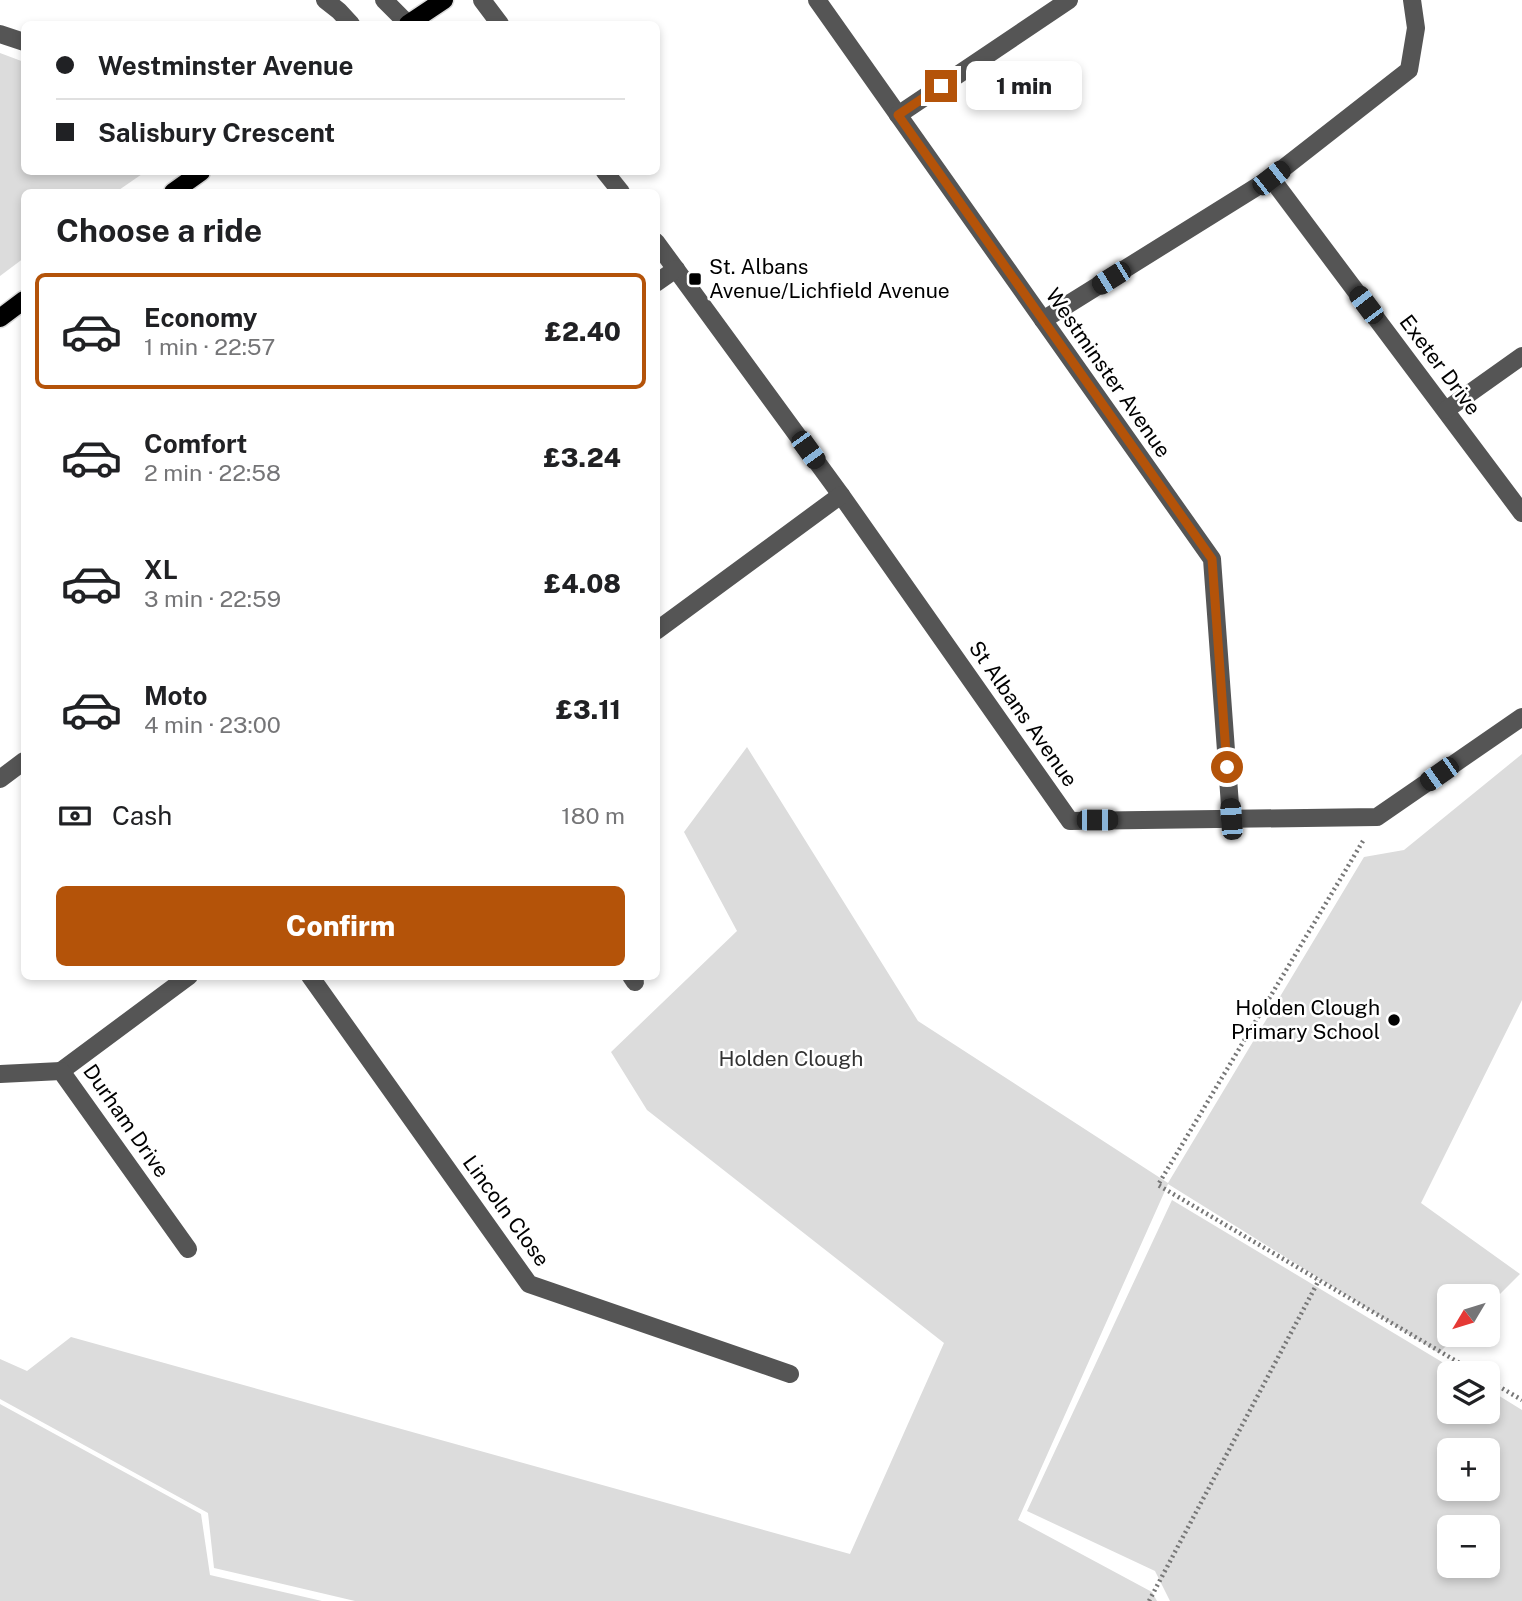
<!DOCTYPE html>
<meta charset="utf-8">
<style>
:root{--surface:#fff;--page:#f2f2f2;--text:#202124;--muted:#757577;--line:#e0e0e0;--accent:#b45309}
body{margin:0;font-family:"Public Sans",sans-serif;background:var(--page);color:var(--text);height:100vh;display:flex;flex-direction:column;font-size:26px;white-space:nowrap}
*{box-sizing:border-box;margin:0}
p{font-size:23px;color:var(--muted)}
.icon{flex:none;width:38px;height:38px;fill:none;stroke:currentColor;stroke-width:2;stroke-linecap:round;stroke-linejoin:round}
.map{position:relative;flex:1;overflow:hidden}
.side{position:absolute;left:21px;top:189px;width:639px;height:791px;display:flex;flex-direction:column;background:var(--surface);border-radius:10px;box-shadow:0 4px 10px #0003}
.side>*{flex:none}
.guide{position:absolute;left:21px;top:21px;width:639px;height:154px;border-radius:10px;box-shadow:0 4px 10px #0003;display:grid;align-content:center;height:154px;padding:0 35px;background:var(--surface)}
.needle{width:46px;rotate:232deg}
.tools{position:absolute;left:1437px;top:1284px;display:grid;gap:14px}
.tools a{display:grid;place-items:center;width:63px;height:63px;border-radius:10px;background:var(--surface);box-shadow:0 4px 10px #0003;font-size:35px}
.end{position:absolute;width:32px;height:32px;margin:-16px;border:9px solid #b45309;background:#fff;box-shadow:0 0 0 4px #fff}
.from{border-radius:50%}
.bubble{position:absolute;height:49px;border-radius:10px;background:var(--surface);box-shadow:0 4px 10px #0003;font-size:23px;font-weight:800;line-height:49px;text-align:center}
.car{position:absolute;width:21px;height:42px;margin:-21px -10px;border-radius:9px;box-shadow:0 0 5px 2px #0007;background:linear-gradient(#222 24%,#8ab4d8 0 40%,#222 0 76%,#8ab4d8 0 86%,#222 0)}
.guide b{display:flex;align-items:center;gap:24px;height:66px;font-size:26px}
.guide b+b{border-top:2px solid var(--line)}
.guide i{width:18px;height:18px;background:var(--text)}
ul{padding:0;list-style:none}
li{display:flex;align-items:center;gap:21px;height:116px;margin:0 14px 10px;padding:0 21px;border:4px solid transparent;border-radius:10px}
li div{flex:1}
li b{display:block;font-size:26px}
li em{font-style:normal;font-weight:800}
li.active{border-color:var(--accent)}
li>.icon{width:63px;height:63px;stroke-width:1.5}
h2{padding:0 35px;font-size:32px;line-height:84px}
.pay{display:flex;align-items:center;gap:18px;height:77px;padding:0 35px;font-size:26px}
.pay p{margin-inline-start:auto}
.action{display:flex;gap:14px;margin-top:auto;padding:14px 35px}
.action a{flex:1;height:80px;border-radius:10px;background:var(--accent);color:#fff;font-size:28px;font-weight:800;line-height:80px;text-align:center}
.map>svg:first-child{display:block}
.green{fill:#dcdcdc;fill-rule:evenodd}
.lines{fill:none;stroke-linecap:round;stroke-linejoin:round}
.major-casing{stroke:#dbdbdb;stroke-width:21}
.path{stroke:#777;stroke-width:4.5;stroke-dasharray:2 3.5;stroke-linecap:butt}
.minor{stroke:#555;stroke-width:18}
.major{stroke:#000;stroke-width:18}
.route{stroke:#b45309;stroke-width:9}
.poi-dot{fill:#000;stroke:#fff;stroke-width:2.5}
.labels{text-anchor:middle;stroke-width:5;stroke-linejoin:round;paint-order:stroke}
.poi-label{font-size:21px;fill:#000;stroke:#fff;text-anchor:start}
.street-label{font-size:21px;fill:#000;stroke:#fff}
.park-label{font-size:21px;fill:#333;stroke:#fff}
</style>
<div class="map">
<svg width="1522" height="1601" viewBox="0 0 1522 1601">
<rect width="100%" height="100%" fill="#fff"/>
<!-- green -->
<g class="green">
<path d="M0 53 24 62V172H145L116 192H24V258L0 276Z"/>
<path d="M747 747 918 1021 1168 1183 1364 857 1404 850 1522 754V1000L1421 1203 1520 1274 1488 1306V1297H1449V1335H1457L1439 1353 1168 1184 1018 1520 1152 1592 1157 1601H355L214 1568 208 1513 0 1399V1359L27 1371 71 1337 850 1554 944 1343 647 1110 611 1052 737 931 684 832Z"/>
<path d="M1172 1200 1462 1374H1449V1412H1488V1389L1522 1410V1601H1170L1155 1571 1027 1511ZM1449 1451H1488V1489H1449ZM1449 1528H1488V1566H1449Z"/>
<path d="M0 1404 201 1514 210 1575 322 1601H0Z"/>
</g>
<g class="lines">
<!-- major casing -->
<g class="major-casing">
<g id="major">
<path d="M408 24 444 0"/>
<path d="M173 192 201 172"/>
<path d="M0 318 24 300"/>
</g>
</g>
<!-- path -->
<g class="path">
<path d="M1363 841 1158 1185 1478 1374"/>
<path d="M1488 1380 1522 1400"/>
<path d="M1149 1601 1319 1280"/>
</g>
<!-- minor -->
<g class="minor">
<path d="M325 0 339 11 351 24"/>
<path d="M384 0 408 24"/>
<path d="M482 0 500 24"/>
<path d="M817 0 1212 559 1231 819"/>
<path d="M0 34 24 42"/>
<path d="M898 115 1069 0"/>
<path d="M605 172 621 192"/>
<path d="M1271 178 1522 513"/>
<path d="M656 242 841 495 1070 821 1377 817 1522 717"/>
<path d="M656 283 676 269"/>
<path d="M1043 320 1271 178 1409 70 1416 28 1412 0"/>
<path d="M1446 410 1522 356"/>
<path d="M656 631 841 495"/>
<path d="M0 779 24 761"/>
<path d="M310 976 529 1284 790 1374"/>
<path d="M631 976 635 982"/>
<path d="M61 1071 189 976"/>
<path d="M0 1074 61 1071 188 1249"/>
</g>
<!-- major -->
<use href="#major" class="major"/>
</g>
<g class="lines">
<!-- route -->
<path class="route" d="M941 86 898 115 1212 559 1227 767"/>
</g>
<!-- markers -->
<g class="poi-dot">
<rect x="688" y="272" width="14" height="14" rx="3.5"/>
<circle cx="1394" cy="1020" r="7"/>
</g>
<g class="labels">
<!-- poi labels -->
<g class="poi-label">
<text x="709" y="274">St. Albans<tspan x="709" dy="24">Avenue/Lichfield Avenue</tspan></text>
<text x="1380" y="1015" text-anchor="end">Holden Clough<tspan x="1380" dy="24">Primary School</tspan></text>
</g>
<!-- street labels -->
<g class="street-label">
<text transform="translate(1440 365) rotate(53)" y="7">Exeter Drive</text>
<text transform="translate(1108 373) rotate(55)" y="7">Westminster Avenue</text>
<text transform="translate(1023 714) rotate(55)" y="7">St Albans Avenue</text>
<text transform="translate(126 1121) rotate(55)" y="7">Durham Drive</text>
<text transform="translate(506 1211) rotate(54)" y="7">Lincoln Close</text>
</g>
<!-- park labels -->
<g class="park-label">
<text x="791" y="1066">Holden Clough</text>
</g>
</g>
</svg>
<div class="tools">
<a><svg class="needle" viewBox="-14 -14 28 28"><path d="M0-13l5 13h-10z" fill="#e53935"/><path d="M0 13l5-13h-10z" fill="#757577"/></svg></a>
<a><svg class="icon" aria-label="layers" viewBox="0 0 24 24"><path d="M12 4l9 5-9 5-9-5zM3 14l9 5 9-5"/></svg></a>
<a>+</a>
<a>−</a>
</div>
<i class="end from" style="left:1227px;top:767px"></i>
<i class="end" style="left:941px;top:86px"></i>
<div class="bubble" style="left:966px;top:61px;width:116px">1 min</div>
<i class="car" style="left:1271px;top:178px;rotate:52deg"></i>
<i class="car" style="left:1111px;top:278px;rotate:238deg"></i>
<i class="car" style="left:1366px;top:305px;rotate:323deg"></i>
<i class="car" style="left:808px;top:450px;rotate:144deg"></i>
<i class="car" style="left:1439px;top:774px;rotate:235deg"></i>
<i class="car" style="left:1231px;top:819px;rotate:356deg"></i>
<i class="car" style="left:1097px;top:820px;rotate:90deg"></i>
<div class="guide">
<b><i class="from"></i>Westminster Avenue</b>
<b><i></i>Salisbury Crescent</b>
</div>
<section class="side">
<h2>Choose a ride</h2>
<ul>
<li class="active"><svg class="icon" aria-label="car" viewBox="0 0 24 24"><path d="M5 17H2v-5l4-1 3-4h7l3 4 3 1v5h-3M9 17h6M6 11h13"/><circle cx="7" cy="17" r="2"/><circle cx="17" cy="17" r="2"/></svg><div><b>Economy</b><p>1 min · 22:57</p></div><em>£2.40</em></li>
<li><svg class="icon" aria-label="car" viewBox="0 0 24 24"><path d="M5 17H2v-5l4-1 3-4h7l3 4 3 1v5h-3M9 17h6M6 11h13"/><circle cx="7" cy="17" r="2"/><circle cx="17" cy="17" r="2"/></svg><div><b>Comfort</b><p>2 min · 22:58</p></div><em>£3.24</em></li>
<li><svg class="icon" aria-label="car" viewBox="0 0 24 24"><path d="M5 17H2v-5l4-1 3-4h7l3 4 3 1v5h-3M9 17h6M6 11h13"/><circle cx="7" cy="17" r="2"/><circle cx="17" cy="17" r="2"/></svg><div><b>XL</b><p>3 min · 22:59</p></div><em>£4.08</em></li>
<li><svg class="icon" aria-label="car" viewBox="0 0 24 24"><path d="M5 17H2v-5l4-1 3-4h7l3 4 3 1v5h-3M9 17h6M6 11h13"/><circle cx="7" cy="17" r="2"/><circle cx="17" cy="17" r="2"/></svg><div><b>Moto</b><p>4 min · 23:00</p></div><em>£3.11</em></li>
</ul>
<div class="pay"><svg class="icon" aria-label="cash" viewBox="0 0 24 24"><path d="M3 7h18v10H3z"/><circle cx="12" cy="12" r="2"/></svg>Cash<p>180 m</p></div>
<div class="action"><a>Confirm</a></div>
</section>
</div>
